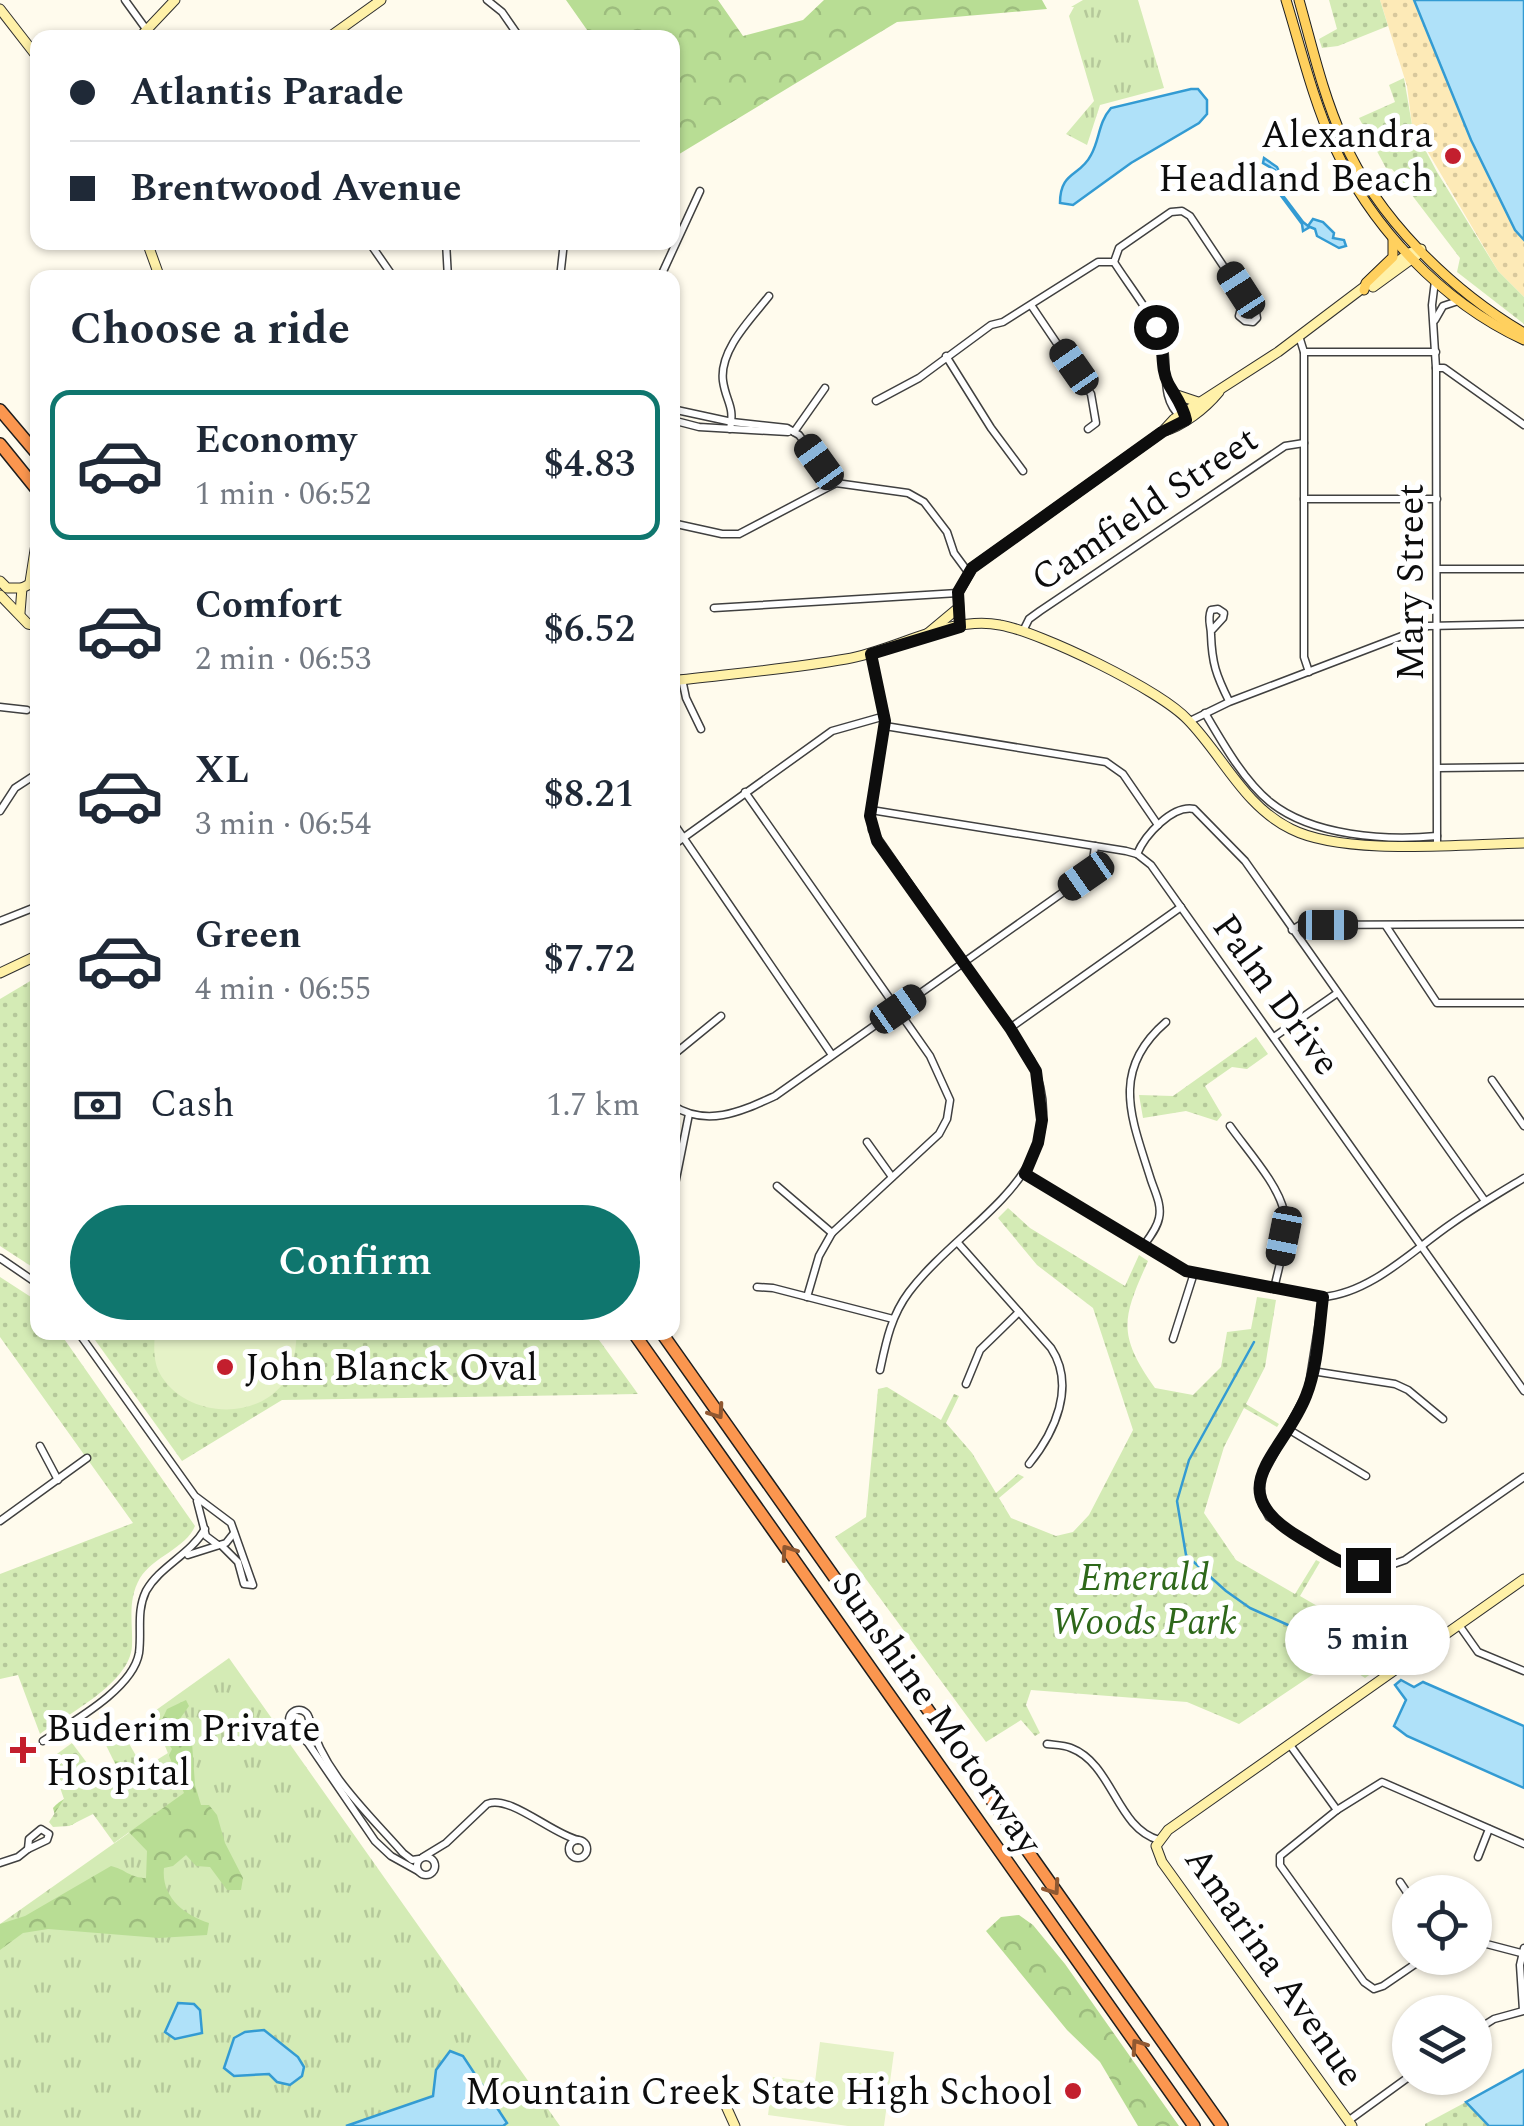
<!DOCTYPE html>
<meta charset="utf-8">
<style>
:root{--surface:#fff;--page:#f6f6f7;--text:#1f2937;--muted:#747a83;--line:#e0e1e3;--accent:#0f766e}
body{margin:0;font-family:Spectral,serif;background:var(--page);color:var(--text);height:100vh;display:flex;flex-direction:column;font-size:38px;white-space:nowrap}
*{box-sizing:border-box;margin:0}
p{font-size:32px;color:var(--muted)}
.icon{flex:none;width:55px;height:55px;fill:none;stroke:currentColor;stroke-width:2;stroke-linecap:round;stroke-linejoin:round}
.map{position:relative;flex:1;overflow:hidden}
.sheet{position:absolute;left:30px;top:270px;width:650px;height:1070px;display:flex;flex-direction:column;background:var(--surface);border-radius:20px;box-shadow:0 2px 8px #0004}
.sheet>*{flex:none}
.guide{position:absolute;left:30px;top:30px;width:650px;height:220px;border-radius:20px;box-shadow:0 2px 8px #0004;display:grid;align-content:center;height:220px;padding:0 40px;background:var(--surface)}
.tools{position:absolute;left:1392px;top:1875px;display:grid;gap:20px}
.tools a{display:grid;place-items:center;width:100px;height:100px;border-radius:50%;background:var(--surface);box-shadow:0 2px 8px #0004;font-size:50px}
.end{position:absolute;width:45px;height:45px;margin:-22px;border:12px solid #0d0d0d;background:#fff;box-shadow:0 0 0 5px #fff}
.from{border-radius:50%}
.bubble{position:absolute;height:70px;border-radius:35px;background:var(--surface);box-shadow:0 2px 8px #0004;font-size:32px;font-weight:600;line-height:70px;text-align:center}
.car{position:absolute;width:30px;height:60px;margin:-30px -15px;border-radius:12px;box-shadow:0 0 8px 2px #0007;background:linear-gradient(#222 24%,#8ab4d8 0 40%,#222 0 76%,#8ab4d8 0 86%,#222 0)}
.guide b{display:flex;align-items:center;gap:35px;height:95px;font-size:38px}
.guide b+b{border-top:2px solid var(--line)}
.guide i{width:25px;height:25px;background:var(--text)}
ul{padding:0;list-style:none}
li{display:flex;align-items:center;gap:30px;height:150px;margin:0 20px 15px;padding:0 20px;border:5px solid transparent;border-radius:20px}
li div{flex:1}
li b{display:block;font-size:38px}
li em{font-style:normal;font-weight:600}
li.active{border-color:var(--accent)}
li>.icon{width:90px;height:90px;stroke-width:1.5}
h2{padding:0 40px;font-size:45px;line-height:120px}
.pay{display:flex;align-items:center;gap:25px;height:110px;padding:0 40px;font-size:38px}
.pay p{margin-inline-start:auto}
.cta{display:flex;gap:20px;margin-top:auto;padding:20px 40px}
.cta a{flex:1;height:115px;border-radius:60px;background:var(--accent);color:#fff;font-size:40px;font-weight:600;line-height:115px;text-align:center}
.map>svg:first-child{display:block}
.grass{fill:url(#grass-tufts)}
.forest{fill:url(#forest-crowns)}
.sand{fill:url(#sand-dots)}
.park{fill:url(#park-dots)}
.pitch{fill:#e5f2c7}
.water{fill:#afe1f9;stroke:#339bd3;stroke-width:2.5}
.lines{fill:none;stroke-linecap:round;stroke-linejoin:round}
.stream{stroke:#339bd3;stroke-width:2.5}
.street-casing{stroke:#404040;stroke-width:9}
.secondary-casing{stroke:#2f2f2f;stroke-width:11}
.primary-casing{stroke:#1e1e1e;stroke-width:11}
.highway-casing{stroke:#1e1e1e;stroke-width:14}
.street{stroke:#fff;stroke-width:6}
.secondary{stroke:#fff1a8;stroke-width:9}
.primary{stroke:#ffd05e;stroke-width:9}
.highway{stroke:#fb964f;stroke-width:11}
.oneway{stroke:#905831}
.route{stroke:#0d0d0d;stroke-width:12}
.poi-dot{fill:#c31f2e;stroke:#fff;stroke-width:4}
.labels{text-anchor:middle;stroke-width:10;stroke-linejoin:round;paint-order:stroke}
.poi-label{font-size:38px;fill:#0d0d0d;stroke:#fff;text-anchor:end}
.street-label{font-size:38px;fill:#0d0d0d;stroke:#fff}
.park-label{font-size:38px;font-style:italic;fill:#2e681a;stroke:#fff}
</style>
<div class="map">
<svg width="1524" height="2126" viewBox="0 0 1524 2126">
<defs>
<pattern id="grass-tufts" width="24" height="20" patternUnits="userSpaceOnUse" patternTransform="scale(2.5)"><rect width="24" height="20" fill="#d4ebb5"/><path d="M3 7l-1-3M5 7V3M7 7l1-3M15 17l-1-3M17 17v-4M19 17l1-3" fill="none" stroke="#b5c89a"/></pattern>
<pattern id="forest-crowns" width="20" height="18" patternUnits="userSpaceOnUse" patternTransform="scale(2.5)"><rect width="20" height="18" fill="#b8dd94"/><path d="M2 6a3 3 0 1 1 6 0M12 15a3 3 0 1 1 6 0" fill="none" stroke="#9dbc7e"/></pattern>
<pattern id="sand-dots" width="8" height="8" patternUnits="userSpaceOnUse" patternTransform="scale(2.5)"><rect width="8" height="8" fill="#fdeab7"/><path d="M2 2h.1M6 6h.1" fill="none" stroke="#d8c89c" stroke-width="1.8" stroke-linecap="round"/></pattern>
<pattern id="park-dots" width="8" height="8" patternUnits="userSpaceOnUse" patternTransform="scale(2.5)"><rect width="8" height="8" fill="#d4ebb5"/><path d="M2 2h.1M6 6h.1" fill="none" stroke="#b5c89a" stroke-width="1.8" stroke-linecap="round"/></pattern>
</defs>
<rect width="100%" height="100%" fill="#fffbed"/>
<!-- grass -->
<g class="grass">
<path d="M1083 0H1138L1164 88 1100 105 1087 145 1066 134 1094 101 1069 16 1074 7H1071Z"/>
<path d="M229 1658 560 2126H0V1924L184 1794 152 1713Z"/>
<path d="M115 1730 127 1740 143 1768 123 1780 103 1739Z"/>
</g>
<!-- forest -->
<g class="forest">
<path d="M566 0H718L743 36 803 20 824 0H1042L1047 9 897 22 676 156 672 151V38L592 37Z"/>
<path d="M186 1700 189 1706 179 1720 192 1742 195 1785 201 1805H209L217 1815 225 1843 243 1878 241 1890H227L210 1867 196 1866 186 1855 173 1866 164 1868C161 1897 184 1915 209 1923L207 1935 159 1938 48 1929 23 1933 0 1950V1924L25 1916 111 1866C125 1869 130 1878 146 1878L147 1851 125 1828 95 1808 72 1825 58 1826 53 1808C70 1788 106 1792 118 1771L114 1760 123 1763 124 1774 133 1782 166 1761 172 1749 158 1728 167 1709Z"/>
<path d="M1019 1915 1033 1925 1065 1964 1179 2126H1138L1100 2062 1067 2030 986 1931 1001 1917Z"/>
</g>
<!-- sand -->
<path class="sand" d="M1380 0H1414L1490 182 1524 240V297L1498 271 1412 125 1407 86Z"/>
<!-- park -->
<g class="park">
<path d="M1329 0H1380L1388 26 1338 46 1322 48 1319 39 1337 29Z"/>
<path d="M1404 78 1412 125 1437 172 1498 271 1524 297V324L1457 272 1460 258 1392 169 1386 168 1359 118 1395 102 1389 85Z"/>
<path d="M37 977V1270L0 1246V999Z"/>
<path d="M1256 1037 1268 1054 1247 1069 1232 1067 1205 1086 1222 1115 1217 1121 1186 1111 1143 1118 1139 1095 1173 1096Z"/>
<path d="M1008 1208 1030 1228 1125 1286 1139 1255 1148 1261C1122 1319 1117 1334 1155 1388L1193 1395 1221 1367 1227 1332 1251 1329 1257 1297 1276 1300 1265 1367 1246 1404 1279 1424 1277 1427 1244 1408 1224 1447 1204 1513 1236 1560 1295 1594 1316 1560 1320 1562 1300 1596 1319 1607 1398 1617 1388 1629 1393 1637 1397 1655 1365 1678 1336 1659 1239 1724 1187 1702 1031 1690 1026 1705 1040 1733 1035 1736 1021 1720 986 1742 835 1537 866 1517 878 1389 887 1387 941 1420 954 1394 959 1396 946 1423 972 1453 996 1493 1018 1474 1024 1477 999 1498 1011 1518 1056 1536 1073 1532 1089 1515 1133 1430 1093 1308 1037 1265 998 1218Z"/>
<path d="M0 1277 34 1299 37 1303 38 1332 60 1333 195 1526C186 1548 153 1557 140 1578 127 1601 133 1622 132 1646 130 1683 68 1714 40 1734L18 1675 0 1679V1574L133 1523 0 1337Z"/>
<path d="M90 1333H594L638 1394 282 1400 182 1461Z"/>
<path d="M72 1743 99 1779 124 1780 168 1753 184 1793 114 1843 93 1814 69 1826 53 1827 49 1822 64 1799 50 1759Z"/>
<path d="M1466 2102 1489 2126H1425V2124Z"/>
</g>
<!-- pitch -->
<g class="pitch">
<path d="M155 1333H297C295 1351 295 1370 282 1385 251 1423 181 1415 159 1372 153 1360 154 1345 155 1333Z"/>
<path d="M820 2042 894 2052 884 2126H848L768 2115 773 2077 815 2082Z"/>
</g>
<!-- water -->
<g class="water">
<path d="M1414 0H1524V240L1515 230 1471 140Z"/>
<path d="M1191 89H1198L1207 100V114L1199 123 1131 163 1073 205 1060 203C1060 171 1080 177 1091 155 1100 139 1098 123 1111 108Z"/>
<path d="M1264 158 1277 167 1283 180 1278 189 1303 222 1308 226 1313 219 1323 222 1334 233 1333 238 1344 240 1346 246 1339 248 1317 236 1315 229 1310 227 1303 231 1302 224 1273 185 1277 179 1275 170 1263 163Z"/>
<path d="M1401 1680 1414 1687 1423 1682 1524 1726V1788L1407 1736 1394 1726 1406 1700 1395 1685Z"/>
<path d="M178 2003 194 2004 200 2010 202 2033 175 2039 165 2032Z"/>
<path d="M264 2030 298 2057 304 2067 302 2076 290 2085 277 2082 269 2074 234 2076 224 2068 234 2038 245 2032Z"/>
<path d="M450 2051 463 2056 507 2123 503 2126H346L433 2096 436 2070Z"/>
<path d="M1524 2070V2126H1489L1466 2102Z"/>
</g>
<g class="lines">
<!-- stream -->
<path class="stream" d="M1254 1342 1189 1460 1177 1501 1186 1555 1226 1591 1250 1608 1288 1625 1338 1631 1367 1651 1387 1672"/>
<!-- street casing -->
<g class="street-casing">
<g id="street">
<path d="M125 0 146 29"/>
<path d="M487 0 502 12 520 38"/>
<path d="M369 242 394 278"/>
<path d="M446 242 448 278"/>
<path d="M1114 262C1127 283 1158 322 1163 343 1169 369 1159 398 1181 417"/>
<path d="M560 278 564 242"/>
<path d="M660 278 700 191"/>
<path d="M1435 281 1432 305 1436 368 1437 844"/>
<path d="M1031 305 1091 394 1096 423 1088 429"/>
<path d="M1435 320 1443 306 1458 301"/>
<path d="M1299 336 1304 352V657L1309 672"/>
<path d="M1304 352H1436"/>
<path d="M946 356 991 428 1023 471"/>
<path d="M1436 368H1444L1524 425"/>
<path d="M1167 381 1185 414"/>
<path d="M876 401 919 378 991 325 1003 322 1098 262H1114L1119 248 1171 212 1182 211 1190 216 1244 297 1255 307 1257 318 1253 322 1245 321 1239 316 1244 297"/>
<path d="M672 409 732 422 787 428 799 435 836 483"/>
<path d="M672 420 699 427 788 432"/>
<path d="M730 429C735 406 726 402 723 381 719 350 751 319 769 296"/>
<path d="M794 432 825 388"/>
<path d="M1304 499H1437"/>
<path d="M672 523 722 534H739L836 483 908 493 924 502 947 532 954 553 968 572"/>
<path d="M1438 569H1524"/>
<path d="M714 608 958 593"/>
<path d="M1212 630 1223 618 1224 613 1218 609 1211 610C1207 620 1211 625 1211 635 1212 663 1216 675 1229 701"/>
<path d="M1023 631 1029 619 1040 611 1285 446 1304 443"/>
<path d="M871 653 885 721 871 810 872 830 1031 1060C1081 1172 965 1218 909 1292 891 1316 886 1342 880 1370"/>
<path d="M682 679 686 698 701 729"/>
<path d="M0 707 27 710"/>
<path d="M1205 713C1222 742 1244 781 1270 802 1312 836 1386 841 1437 836"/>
<path d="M1190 721 1229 702 1428 626 1524 624"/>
<path d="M885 726 1106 762 1123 774 1158 825"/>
<path d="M1438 768 1524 767"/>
<path d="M745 792 930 1056 950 1100 947 1119 939 1134 832 1233 819 1256 807 1297"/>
<path d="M871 810 1126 851 1137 854 1151 865 1524 1391"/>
<path d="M0 811 15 788 38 773"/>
<path d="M672 821 832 1055"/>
<path d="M672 846 832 731 885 716"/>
<path d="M1137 854C1145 835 1172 805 1194 809L1245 861 1485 1201"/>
<path d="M0 921 38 906"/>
<path d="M1386 926 1437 1003H1524"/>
<path d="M1292 930 1300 925 1524 924"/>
<path d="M1010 1028 1181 907"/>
<path d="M1274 1037 1336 994"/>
<path d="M672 1056 721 1016"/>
<path d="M1492 1080 1524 1126"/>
<path d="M672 1105C707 1128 742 1111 775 1096L1086 876 1092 868 1095 846"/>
<path d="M1230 1126C1246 1149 1279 1185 1284 1212 1289 1236 1279 1265 1274 1289"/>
<path d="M867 1142 892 1177"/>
<path d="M1025 1174 1186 1271 1323 1297C1371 1293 1413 1250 1451 1224 1475 1207 1499 1193 1524 1178"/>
<path d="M777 1186 832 1233"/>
<path d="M674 1189 689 1114"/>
<path d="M958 1243 1051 1348C1076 1386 1055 1432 1029 1464"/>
<path d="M1144 1245C1150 1237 1157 1228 1159 1218 1162 1205 1155 1192 1151 1180 1132 1119 1109 1071 1166 1022"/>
<path d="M0 1258 38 1284"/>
<path d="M757 1287 773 1288 893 1319"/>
<path d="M1323 1297 1308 1391 1260 1480V1499L1269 1517 1340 1562 1361 1569 1377 1570 1405 1560 1524 1477"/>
<path d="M78 1332 195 1496 231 1523 253 1585 244 1584 238 1562 221 1545"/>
<path d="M1173 1339 1194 1273"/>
<path d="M1312 1371 1395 1384 1408 1390 1443 1419"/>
<path d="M966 1384 980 1350 1019 1312"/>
<path d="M1288 1429 1366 1476"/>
<path d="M40 1446 58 1480"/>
<path d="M197 1501 206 1536 218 1545"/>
<path d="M0 1521 87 1458"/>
<path d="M188 1555 226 1543 234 1533"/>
<path d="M1459 1625 1478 1652 1524 1671"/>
<circle cx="299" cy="1720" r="10"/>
<path d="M309 1718C322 1772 367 1812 403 1853L412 1860 419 1859"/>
<path d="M293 1728 308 1743 375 1841 391 1856 418 1871"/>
<path d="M43 1741C72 1722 133 1689 139 1653 142 1631 136 1612 146 1591 160 1566 190 1555 205 1529"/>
<path d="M1047 1744C1055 1745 1064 1745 1071 1748 1113 1764 1116 1828 1159 1840"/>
<path d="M1290 1745 1337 1810"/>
<path d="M41 1829 49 1834 47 1840 28 1849 29 1839Z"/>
<circle cx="578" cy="1849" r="9"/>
<circle cx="426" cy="1866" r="9"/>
<path d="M423 1857 446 1843 487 1804C509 1794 552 1834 578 1840"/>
<path d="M1478 1857 1489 1829"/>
<path d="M0 1863 18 1857 28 1849"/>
<path d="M1400 1882 1410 1897"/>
<path d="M1475 1941 1521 1953"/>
<path d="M1424 1958 1383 1986 1374 1989 1364 1982 1280 1865V1856L1337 1810 1382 1782 1524 1844"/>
<path d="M1523 2010 1520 1965 1524 1948"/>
<path d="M1475 2031 1494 2019 1523 2011"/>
<path d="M1348 2121 1410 2076"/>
</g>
</g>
<!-- secondary casing -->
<g class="secondary-casing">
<g id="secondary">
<path d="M0 9 38 58"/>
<path d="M139 38 175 0"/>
<path d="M328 38 381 0"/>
<path d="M147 242 160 278"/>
<path d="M1373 287 1417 255"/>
<path d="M1177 395 1198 402"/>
<path d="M1162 432 1174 419 1278 352 1409 253 1421 249"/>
<path d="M0 581 7 588H22"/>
<path d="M30 582 38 531"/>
<path d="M0 595 28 624 38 626"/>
<path d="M20 613 22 588 38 580"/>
<path d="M960 627 958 593 972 568 1162 432C1183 426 1205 409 1219 392"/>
<path d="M927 634 957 609"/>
<path d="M672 681C730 674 789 669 846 659 895 651 949 615 1000 625 1041 632 1160 690 1188 720 1223 756 1244 806 1291 829 1344 856 1462 844 1524 843"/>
<path d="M0 973 38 955"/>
<path d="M725 2104 735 2126"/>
<path d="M1352 2126 1162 1862 1156 1846 1168 1830 1524 1579"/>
</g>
</g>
<!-- primary casing -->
<g class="primary-casing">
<g id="primary">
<path d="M1286 0C1301 49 1313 100 1334 146 1372 228 1442 302 1524 340"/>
<path d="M1299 0C1312 46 1323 95 1343 139 1377 218 1451 290 1524 333"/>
<path d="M1364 290 1366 283 1393 257V240"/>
</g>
</g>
<!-- highway casing -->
<g class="highway-casing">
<g id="highway">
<path d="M0 410 38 455"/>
<path d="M0 444 38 491"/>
<path d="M633 1332 1194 2126"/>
<path d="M661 1332 1222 2126"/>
</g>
</g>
<!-- street -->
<use href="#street" class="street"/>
<!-- secondary -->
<use href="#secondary" class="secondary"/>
<!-- primary -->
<use href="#primary" class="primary"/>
<!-- highway -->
<use href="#highway" class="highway"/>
</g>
<!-- one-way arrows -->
<defs><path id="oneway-chevron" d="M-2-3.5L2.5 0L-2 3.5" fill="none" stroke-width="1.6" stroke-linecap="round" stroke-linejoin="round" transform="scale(2.5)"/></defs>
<g class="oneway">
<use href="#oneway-chevron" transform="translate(717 1412) rotate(55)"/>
<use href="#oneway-chevron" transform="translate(788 1552) rotate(-125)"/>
<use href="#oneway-chevron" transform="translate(1053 1888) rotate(55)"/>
<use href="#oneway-chevron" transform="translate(1138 2046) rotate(-125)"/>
</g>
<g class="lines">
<!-- route -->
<path class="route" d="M1156 327C1166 345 1159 366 1168 383 1175 396 1183 405 1186 420L1162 432 972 568 958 592 960 627 871 654 885 721 870 816 877 841 1010 1028 1036 1071 1042 1120 1038 1143 1025 1174 1186 1271 1323 1297C1319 1329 1318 1366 1306 1396 1283 1455 1218 1489 1299 1537 1321 1550 1342 1566 1368 1570"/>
</g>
<!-- markers -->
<g class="poi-dot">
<circle cx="1453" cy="156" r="10"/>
<circle cx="225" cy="1367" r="10"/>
<path d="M18 1735h10v10h10v10h-10v10h-10v-10h-10v-10h10z"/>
<circle cx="1073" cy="2091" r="10"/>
</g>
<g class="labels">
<!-- poi labels -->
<g class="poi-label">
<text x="1433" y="147">Alexandra<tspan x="1433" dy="44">Headland Beach</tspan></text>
<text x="245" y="1380" text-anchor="start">John Blanck Oval</text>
<text x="46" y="1741" text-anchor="start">Buderim Private<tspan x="46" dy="44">Hospital</tspan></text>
<text x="1053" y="2104">Mountain Creek State High School</text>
</g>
<!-- street labels -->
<g class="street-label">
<text transform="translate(1144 508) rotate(-34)" y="13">Camfield Street</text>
<text transform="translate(1410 582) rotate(-90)" y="13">Mary Street</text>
<text transform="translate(1277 994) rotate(54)" y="13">Palm Drive</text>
<text transform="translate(938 1712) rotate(55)" y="13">Sunshine Motorway</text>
<text transform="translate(1275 1966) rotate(55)" y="13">Amarina Avenue</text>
</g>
<!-- park labels -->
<g class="park-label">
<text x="1144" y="1590">Emerald<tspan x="1144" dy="44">Woods Park</tspan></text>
</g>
</g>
</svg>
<div class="tools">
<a><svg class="icon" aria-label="locate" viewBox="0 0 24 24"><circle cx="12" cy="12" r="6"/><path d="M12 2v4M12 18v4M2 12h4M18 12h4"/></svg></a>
<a><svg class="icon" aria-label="layers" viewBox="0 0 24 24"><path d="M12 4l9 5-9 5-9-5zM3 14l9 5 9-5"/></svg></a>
</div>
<i class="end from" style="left:1156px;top:327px"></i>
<i class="end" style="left:1368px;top:1570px"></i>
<div class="bubble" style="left:1285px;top:1605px;width:165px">5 min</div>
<i class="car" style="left:1241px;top:290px;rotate:327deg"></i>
<i class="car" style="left:1074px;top:367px;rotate:325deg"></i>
<i class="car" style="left:819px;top:462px;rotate:324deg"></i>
<i class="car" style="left:1086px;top:876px;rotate:235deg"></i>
<i class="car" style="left:1328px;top:925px;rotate:90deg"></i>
<i class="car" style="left:898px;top:1009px;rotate:55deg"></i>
<i class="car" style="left:1284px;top:1236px;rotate:191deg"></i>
<div class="guide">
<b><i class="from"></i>Atlantis Parade</b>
<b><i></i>Brentwood Avenue</b>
</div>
<section class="sheet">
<h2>Choose a ride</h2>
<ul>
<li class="active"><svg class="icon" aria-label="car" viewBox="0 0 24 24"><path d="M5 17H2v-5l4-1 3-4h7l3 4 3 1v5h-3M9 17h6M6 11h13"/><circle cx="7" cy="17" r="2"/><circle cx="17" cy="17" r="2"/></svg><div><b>Economy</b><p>1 min · 06:52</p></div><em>$4.83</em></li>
<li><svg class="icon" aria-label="car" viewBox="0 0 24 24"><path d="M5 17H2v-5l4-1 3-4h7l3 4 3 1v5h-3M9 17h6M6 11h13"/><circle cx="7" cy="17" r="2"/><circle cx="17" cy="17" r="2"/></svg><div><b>Comfort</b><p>2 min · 06:53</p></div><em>$6.52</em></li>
<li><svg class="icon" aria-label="car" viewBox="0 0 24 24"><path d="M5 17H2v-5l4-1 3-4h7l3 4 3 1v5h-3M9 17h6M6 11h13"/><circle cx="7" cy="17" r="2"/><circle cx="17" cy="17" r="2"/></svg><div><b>XL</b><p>3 min · 06:54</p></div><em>$8.21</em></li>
<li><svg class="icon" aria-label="car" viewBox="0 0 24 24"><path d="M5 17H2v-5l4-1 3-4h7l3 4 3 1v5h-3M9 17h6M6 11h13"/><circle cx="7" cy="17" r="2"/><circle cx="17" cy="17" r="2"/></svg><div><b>Green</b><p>4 min · 06:55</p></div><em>$7.72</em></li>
</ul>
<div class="pay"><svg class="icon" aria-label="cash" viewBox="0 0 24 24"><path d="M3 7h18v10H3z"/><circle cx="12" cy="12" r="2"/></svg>Cash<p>1.7 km</p></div>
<div class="cta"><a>Confirm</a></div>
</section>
</div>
